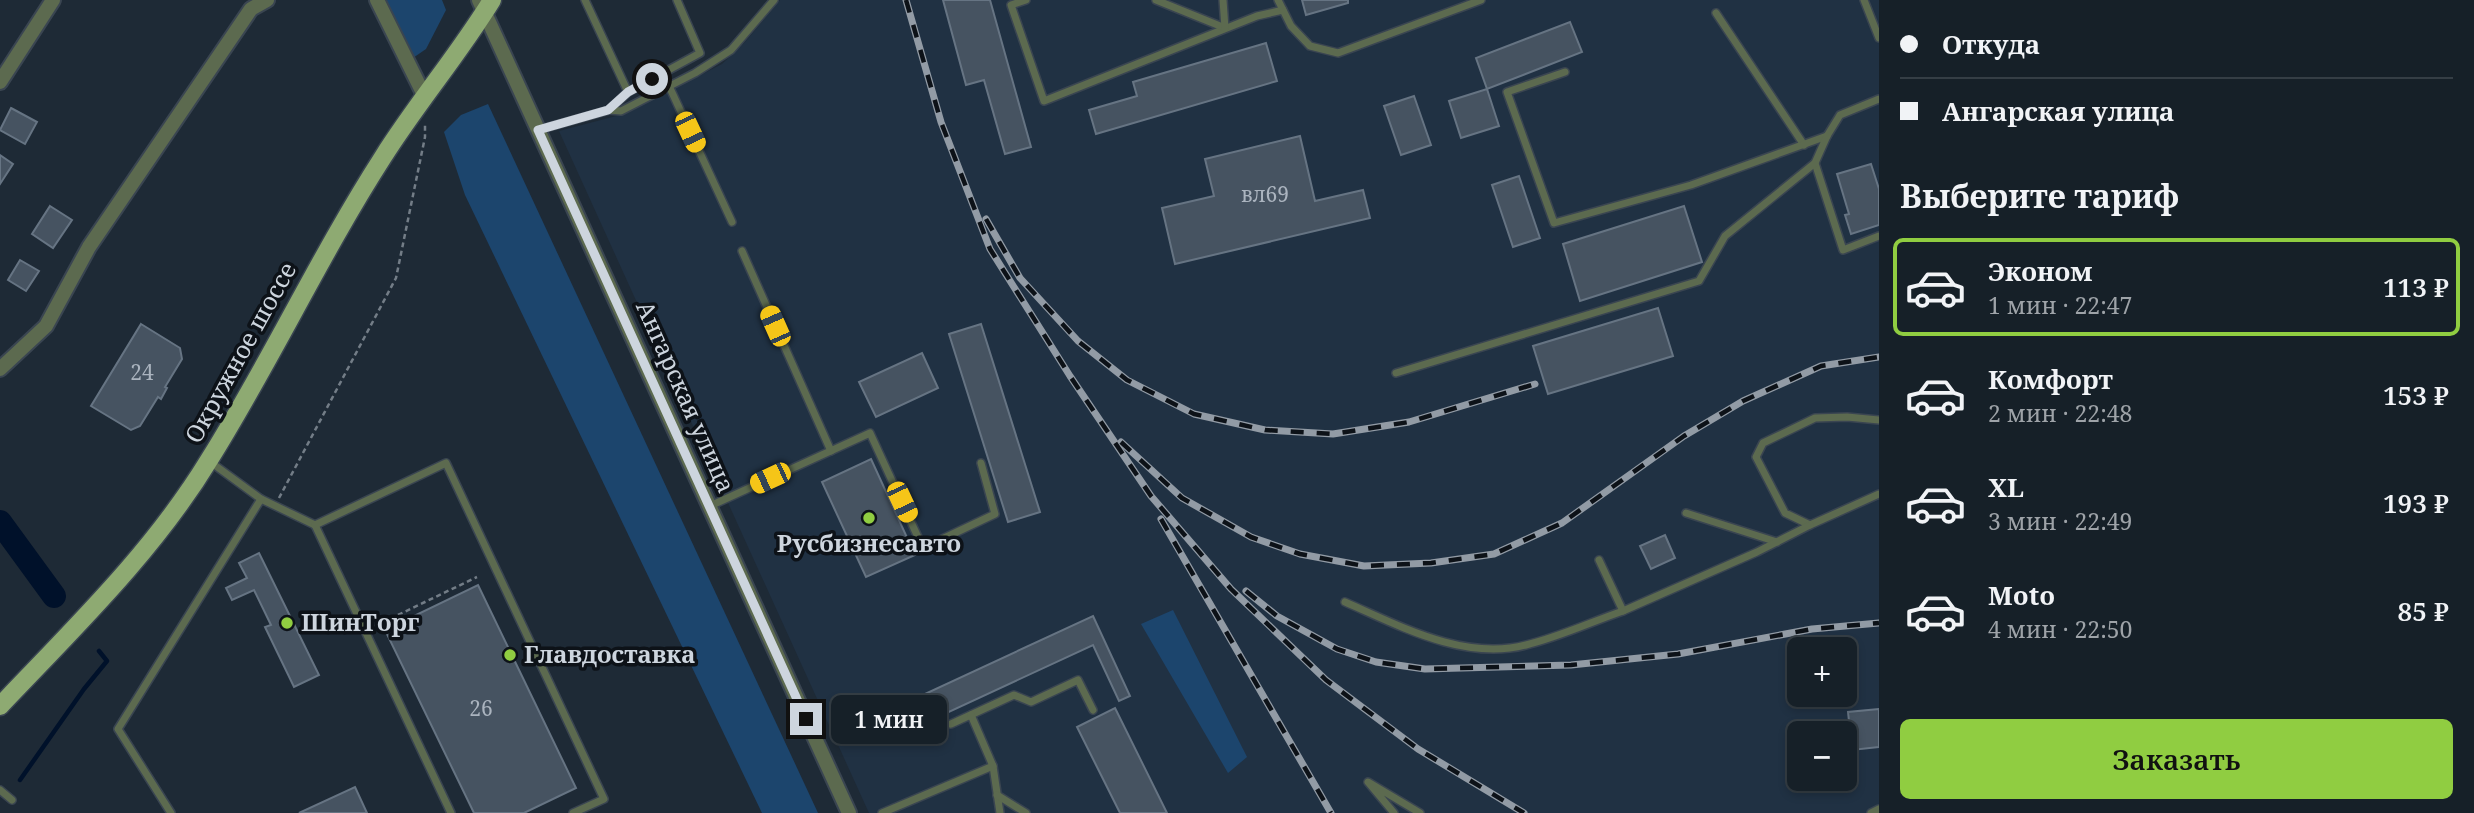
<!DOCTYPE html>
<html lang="ru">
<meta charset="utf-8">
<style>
:root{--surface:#162028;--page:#232d34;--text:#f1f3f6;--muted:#9ea3a8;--line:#353e45;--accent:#90cd41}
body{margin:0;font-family:"Noto Serif",serif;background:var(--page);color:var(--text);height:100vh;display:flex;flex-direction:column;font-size:26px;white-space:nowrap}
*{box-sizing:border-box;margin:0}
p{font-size:23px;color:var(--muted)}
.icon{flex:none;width:38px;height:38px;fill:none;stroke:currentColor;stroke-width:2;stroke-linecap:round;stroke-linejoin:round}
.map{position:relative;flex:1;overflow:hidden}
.details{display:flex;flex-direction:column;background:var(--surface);width:595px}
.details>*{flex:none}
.guide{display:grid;align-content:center;height:154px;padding:0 21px;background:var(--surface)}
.buttons{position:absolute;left:1787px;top:637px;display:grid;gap:14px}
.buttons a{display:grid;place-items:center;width:70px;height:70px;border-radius:10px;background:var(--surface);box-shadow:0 4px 10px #0003,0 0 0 2px var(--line);font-size:35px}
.end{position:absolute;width:32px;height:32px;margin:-16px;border:9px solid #cdd5de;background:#111;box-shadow:0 0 0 4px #111}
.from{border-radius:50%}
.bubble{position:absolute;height:49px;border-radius:10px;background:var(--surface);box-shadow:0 4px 10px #0003,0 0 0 2px var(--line);font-size:23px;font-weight:600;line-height:49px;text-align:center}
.car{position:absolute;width:21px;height:42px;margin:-21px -10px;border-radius:9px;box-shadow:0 0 5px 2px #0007;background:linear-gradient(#f5c518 24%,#345 0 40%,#f5c518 0 76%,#345 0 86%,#f5c518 0)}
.guide b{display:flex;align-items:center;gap:24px;height:66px;font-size:26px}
.guide b+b{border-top:2px solid var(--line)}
.guide i{width:18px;height:18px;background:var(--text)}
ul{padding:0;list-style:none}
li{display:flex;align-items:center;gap:21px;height:98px;margin:0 14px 10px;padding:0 7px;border:4px solid transparent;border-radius:10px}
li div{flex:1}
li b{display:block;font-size:26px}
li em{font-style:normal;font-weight:600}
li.on{border-color:var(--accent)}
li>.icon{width:63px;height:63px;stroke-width:1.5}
h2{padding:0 21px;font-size:32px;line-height:84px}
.primary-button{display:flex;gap:14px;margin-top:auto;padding:14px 21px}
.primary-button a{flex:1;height:80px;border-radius:10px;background:var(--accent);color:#111;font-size:28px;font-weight:600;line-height:80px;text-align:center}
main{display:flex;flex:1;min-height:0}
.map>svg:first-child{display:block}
.built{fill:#203143;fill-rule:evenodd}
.green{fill:#1c456d}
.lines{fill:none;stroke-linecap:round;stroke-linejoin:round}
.stream{stroke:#00112a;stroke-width:4.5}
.river{stroke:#00112a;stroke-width:24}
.building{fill:#465361;stroke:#667483;stroke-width:2}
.service-casing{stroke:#3a4551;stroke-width:10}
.minor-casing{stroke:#3a4551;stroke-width:18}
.primary-casing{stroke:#3a4551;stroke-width:21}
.path{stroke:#737d87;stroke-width:2.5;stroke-dasharray:5 3.5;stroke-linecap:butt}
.service{stroke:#5c6a4f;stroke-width:7}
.minor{stroke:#5c6a4f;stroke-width:14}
.primary{stroke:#8eaa72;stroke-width:18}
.rail-casing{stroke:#929ba5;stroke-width:7}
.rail{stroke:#0d1218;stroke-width:4.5;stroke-dasharray:13;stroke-linecap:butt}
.route{stroke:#cdd5de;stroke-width:9}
.poi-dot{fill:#90cd41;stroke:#0d1218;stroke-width:2.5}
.labels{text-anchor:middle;stroke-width:7;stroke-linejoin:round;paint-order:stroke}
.number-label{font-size:21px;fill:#abb4bf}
.street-label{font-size:24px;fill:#cdd5de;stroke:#0d1218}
.poi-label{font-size:24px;font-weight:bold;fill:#cdd5de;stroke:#0d1218;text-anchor:start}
</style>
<main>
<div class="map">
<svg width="1879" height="813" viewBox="0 0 1879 813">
<rect width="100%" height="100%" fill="#1e2a36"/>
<!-- built -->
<path class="built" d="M780 0H1879V813H869L559 131 624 114 722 64 745 42ZM1799 649H1844V695H1799ZM1799 733H1844V779H1799Z"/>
<!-- green -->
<g class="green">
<path d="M383 0H442L446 10 426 49 410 60Z"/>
<path d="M488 104 818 813H762L465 195 444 132 461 115Z"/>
<path d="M1173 610 1247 757 1228 773 1141 624Z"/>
</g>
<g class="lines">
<!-- stream -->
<path class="stream" d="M20 780 84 689 107 661 99 651"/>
<!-- river -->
<path class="river" d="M0 522 54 596"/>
</g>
<!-- building -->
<g class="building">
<path d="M943 0H990L1031 147 1005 154 984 80 966 85Z"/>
<path d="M1302 0H1348V3L1306 15Z"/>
<path d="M1570 22 1582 52 1487 89 1476 58Z"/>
<path d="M1266 43 1277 81 1096 134 1089 110 1137 96 1133 82Z"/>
<path d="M1487 89 1499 126 1461 138 1449 101Z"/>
<path d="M1414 96 1431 145 1401 155 1384 106Z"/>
<path d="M11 108 37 122 25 144 0 130Z"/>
<path d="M1300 136 1315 201 1363 190 1370 218 1175 264 1162 208 1214 196 1205 159Z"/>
<path d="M0 155 13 164 0 184Z"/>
<path d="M1871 164 1879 189V225L1851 234 1845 215 1849 214 1837 174Z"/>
<path d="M1519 176 1540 238 1513 247 1492 185Z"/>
<path d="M50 206 72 220 53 248 32 234Z"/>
<path d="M1684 206 1702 262 1580 301 1563 244Z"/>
<path d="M20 260 39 271 26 291 8 280Z"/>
<path d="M1658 308 1673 356 1548 394 1533 346Z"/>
<path d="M141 324 180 348 182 359 165 387 167 388 161 399 158 397 140 426 131 430 91 406Z"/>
<path d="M981 324 1040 512 1008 522 949 334Z"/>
<path d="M922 353 938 388 876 417 859 382Z"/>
<path d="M871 459 915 555 866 577 822 482Z"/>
<path d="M1665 535 1675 558 1651 569 1640 546Z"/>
<path d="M259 553 319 675 294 687 265 627 271 625 254 590 232 600 226 588 247 578 239 563Z"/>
<path d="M478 585 576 788 524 813H474L385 630Z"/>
<path d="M1093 616 1130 696 1119 701 1093 645 910 730 899 706Z"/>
<path d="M1115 708 1167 813H1120L1077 727Z"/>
<path d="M1879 709V747L1852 750 1848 712Z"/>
<path d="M355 787 367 813H299Z"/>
</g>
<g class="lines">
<!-- service casing -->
<g class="service-casing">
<g id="service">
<path d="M585 0 628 92"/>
<path d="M1026 0 1011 5 1044 101 1257 16 1283 10"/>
<path d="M1156 0 1225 28"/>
<path d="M1223 0 1225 28"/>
<path d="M1278 0 1291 26 1310 46 1338 53 1481 0"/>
<path d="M1864 0 1879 38"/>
<path d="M1716 13 1804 145"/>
<path d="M1565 72 1507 92 1554 223 1691 185 1827 136"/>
<path d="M669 86 732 222"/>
<path d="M609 110 621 111 695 73 731 50 774 0"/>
<path d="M538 130 609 110 628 92 700 53 677 0"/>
<path d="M1815 163 1843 250 1879 236"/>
<path d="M742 251 831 451"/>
<path d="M1396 373 1699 281 1725 236 1815 163 1827 136 1840 115 1879 99"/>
<path d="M1879 420 1847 417 1815 418 1763 443 1756 457 1785 513 1810 525 1879 494"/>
<path d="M209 461 261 499 315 525"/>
<path d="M710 506 870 433 923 548 995 514 981 463"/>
<path d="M1686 513 1777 542"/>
<path d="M1599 560 1623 611 1757 552 1810 525"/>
<path d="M1345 602C1400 626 1464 661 1526 645 1559 637 1591 622 1623 611"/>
<path d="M951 724 1014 695 1031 702 1078 680 1093 710"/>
<path d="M993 766 1000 813"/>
<path d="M0 790 12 800"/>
<path d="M997 795 1026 813"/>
<path d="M171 813 118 729 261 499"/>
<path d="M451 813 315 525 446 463 604 799 573 813"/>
<path d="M882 813 993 766 971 715"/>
<path d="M1394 813 1368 782 1420 813"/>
<path d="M1871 813 1879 809"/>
</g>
</g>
<!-- minor casing -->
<g class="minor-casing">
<g id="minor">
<path d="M377 0 425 97"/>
<path d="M479 0 849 813"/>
<path d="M0 82 53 0"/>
<path d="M0 369 46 326 89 247 251 9 267 0"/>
</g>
</g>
<!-- primary casing -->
<g class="primary-casing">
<path id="primary" d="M0 706C74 628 153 552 209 460 271 361 320 255 383 157 417 103 459 54 492 0"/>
</g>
<!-- path -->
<g class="path">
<path d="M279 498 396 278 425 137V124"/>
<path d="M375 626 477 577"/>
</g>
<!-- service -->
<use href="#service" class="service"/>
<!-- minor -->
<use href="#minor" class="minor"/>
<!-- primary -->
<use href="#primary" class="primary"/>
<!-- rail casing -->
<g class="rail-casing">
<g id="rail">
<path d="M906 0 941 122 990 249 1070 376 1151 496 1231 589 1326 680 1418 749 1524 813"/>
<path d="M986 219 1020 278 1078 341 1127 380 1194 414 1265 430 1333 434 1409 422 1535 384"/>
<path d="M1121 442 1182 498 1251 537 1300 554 1364 566 1431 563 1494 554 1562 523 1684 436 1743 401 1821 366 1879 357"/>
<path d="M1161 519 1331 813"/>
<path d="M1246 591 1277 616 1337 649 1376 662 1425 669 1571 665 1678 654 1812 629 1879 623"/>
</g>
</g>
<!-- rail -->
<use href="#rail" class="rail"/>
</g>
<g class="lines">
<!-- route -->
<path class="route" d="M652 79 628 92 608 110 538 130 806 719"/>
</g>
<!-- markers -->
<g class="poi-dot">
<circle cx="869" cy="518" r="7"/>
<circle cx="287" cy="623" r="7"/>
<circle cx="510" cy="655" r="7"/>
</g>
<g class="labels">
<!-- number labels -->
<g class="number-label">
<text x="1265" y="202">вл69</text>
<text x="142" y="380">24</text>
<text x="481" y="716">26</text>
</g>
<!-- street labels -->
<g class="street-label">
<text transform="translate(241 353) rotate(-61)" y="8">Окружное шоссе</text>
<text transform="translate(685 397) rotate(66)" y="8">Ангарская улица</text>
</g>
<!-- poi labels -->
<g class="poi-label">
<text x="869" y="552" text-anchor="middle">Русбизнесавто</text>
<text x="301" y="631">ШинТорг</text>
<text x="524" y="663">Главдоставка</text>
</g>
</g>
</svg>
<div class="buttons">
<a>+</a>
<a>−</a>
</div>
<i class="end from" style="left:652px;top:79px"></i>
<i class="end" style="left:806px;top:719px"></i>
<div class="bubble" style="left:831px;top:695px;width:116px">1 мин</div>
<i class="car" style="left:690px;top:132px;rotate:155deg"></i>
<i class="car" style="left:775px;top:326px;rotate:336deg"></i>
<i class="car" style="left:770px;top:478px;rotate:245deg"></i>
<i class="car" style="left:902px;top:502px;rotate:155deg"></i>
</div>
<section class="details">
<div class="guide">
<b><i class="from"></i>Откуда</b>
<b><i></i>Ангарская улица</b>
</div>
<h2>Выберите тариф</h2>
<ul>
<li class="on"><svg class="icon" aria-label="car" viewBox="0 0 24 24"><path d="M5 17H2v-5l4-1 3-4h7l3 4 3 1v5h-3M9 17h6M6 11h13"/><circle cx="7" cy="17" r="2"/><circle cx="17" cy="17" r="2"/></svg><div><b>Эконом</b><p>1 мин · 22:47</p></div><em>113 ₽</em></li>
<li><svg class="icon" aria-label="car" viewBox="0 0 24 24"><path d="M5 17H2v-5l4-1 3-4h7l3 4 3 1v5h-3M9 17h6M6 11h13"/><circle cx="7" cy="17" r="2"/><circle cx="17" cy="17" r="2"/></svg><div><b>Комфорт</b><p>2 мин · 22:48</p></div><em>153 ₽</em></li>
<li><svg class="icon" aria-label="car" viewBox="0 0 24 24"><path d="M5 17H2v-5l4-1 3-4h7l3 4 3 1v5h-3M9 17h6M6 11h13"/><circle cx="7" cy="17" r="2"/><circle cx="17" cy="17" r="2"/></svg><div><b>XL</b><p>3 мин · 22:49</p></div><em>193 ₽</em></li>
<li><svg class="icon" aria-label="car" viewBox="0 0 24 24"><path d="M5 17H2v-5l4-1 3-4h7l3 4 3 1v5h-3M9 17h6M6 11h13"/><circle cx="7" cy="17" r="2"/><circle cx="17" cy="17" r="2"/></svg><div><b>Moto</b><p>4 мин · 22:50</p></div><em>85 ₽</em></li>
</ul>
<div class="primary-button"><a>Заказать</a></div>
</section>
</main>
